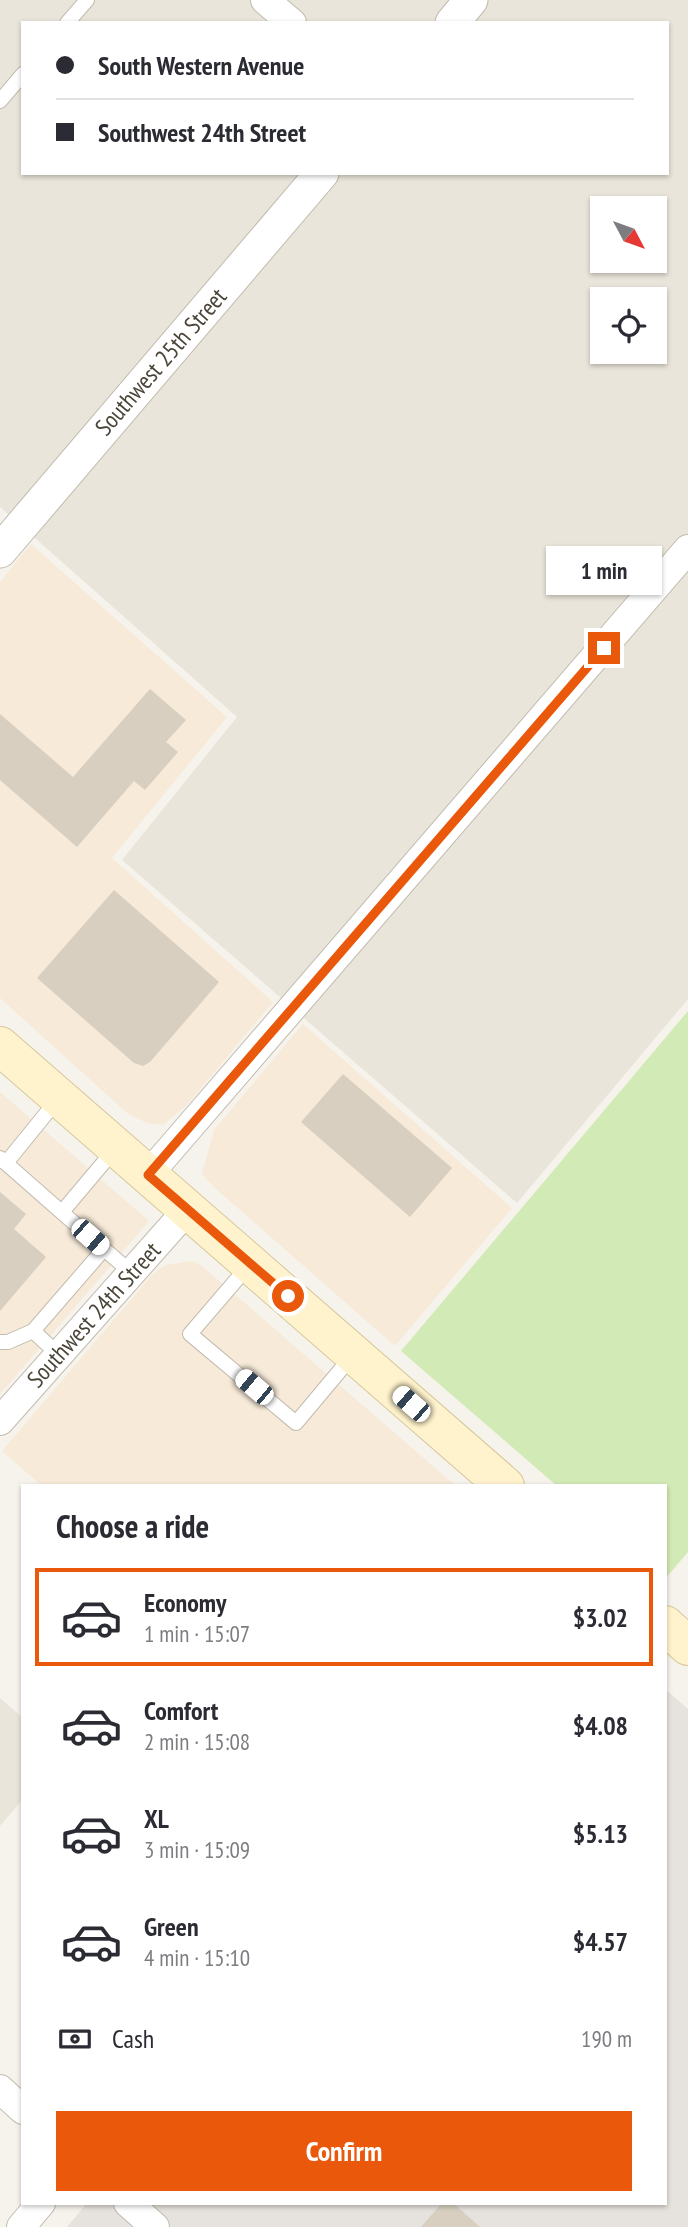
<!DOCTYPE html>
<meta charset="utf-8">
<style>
:root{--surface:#fff;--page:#f2f2f3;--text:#2b2b33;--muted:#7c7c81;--line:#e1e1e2;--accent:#ea580c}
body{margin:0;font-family:"PT Sans Narrow",sans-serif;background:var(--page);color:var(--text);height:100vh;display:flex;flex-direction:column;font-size:26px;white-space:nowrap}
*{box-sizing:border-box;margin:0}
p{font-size:23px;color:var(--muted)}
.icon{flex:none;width:38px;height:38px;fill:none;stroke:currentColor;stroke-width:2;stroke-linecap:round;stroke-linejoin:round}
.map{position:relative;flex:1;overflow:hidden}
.sheet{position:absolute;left:21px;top:1484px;width:646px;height:721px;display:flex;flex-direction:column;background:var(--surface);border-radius:0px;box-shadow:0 2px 5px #0004}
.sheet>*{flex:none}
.banner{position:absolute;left:21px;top:21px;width:648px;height:154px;border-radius:0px;box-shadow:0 2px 5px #0004;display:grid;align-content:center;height:154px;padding:0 35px;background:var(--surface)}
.needle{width:46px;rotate:131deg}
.fabs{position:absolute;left:590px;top:196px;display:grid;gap:14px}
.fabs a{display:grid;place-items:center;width:77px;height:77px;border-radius:0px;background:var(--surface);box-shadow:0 2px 5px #0004;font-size:35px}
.end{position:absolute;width:32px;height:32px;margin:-16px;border:9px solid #ea580c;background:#fff;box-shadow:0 0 0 4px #fff}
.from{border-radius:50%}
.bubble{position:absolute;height:49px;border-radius:0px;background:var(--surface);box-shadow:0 2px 5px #0004;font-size:23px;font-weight:700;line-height:49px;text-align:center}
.car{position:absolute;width:21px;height:42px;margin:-21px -10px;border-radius:9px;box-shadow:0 0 5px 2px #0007;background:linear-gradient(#fff 24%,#345 0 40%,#fff 0 76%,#345 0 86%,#fff 0)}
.banner b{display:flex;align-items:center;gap:24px;height:66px;font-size:26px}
.banner b+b{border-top:2px solid var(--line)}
.banner i{width:18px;height:18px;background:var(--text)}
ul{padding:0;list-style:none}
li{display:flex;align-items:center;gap:21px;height:98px;margin:0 14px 10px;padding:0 21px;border:4px solid transparent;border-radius:0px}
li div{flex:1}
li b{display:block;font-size:26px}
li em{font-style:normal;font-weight:700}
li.current{border-color:var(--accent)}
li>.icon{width:63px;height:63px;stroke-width:1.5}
h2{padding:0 35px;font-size:32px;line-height:84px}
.pay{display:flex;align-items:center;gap:18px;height:77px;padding:0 35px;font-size:26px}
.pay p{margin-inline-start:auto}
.button{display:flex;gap:14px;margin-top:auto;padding:14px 35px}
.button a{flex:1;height:80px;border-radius:0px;background:var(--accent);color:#fff;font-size:28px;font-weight:700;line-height:80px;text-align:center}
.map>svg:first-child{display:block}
.residential{fill:#eae5da;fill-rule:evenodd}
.commercial{fill:#f7ead8}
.industrial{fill:#e6e2dd}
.green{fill:#d2eab5}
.building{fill:#d8cfc1}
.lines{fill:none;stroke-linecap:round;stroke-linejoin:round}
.service-casing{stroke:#c2bbae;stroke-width:16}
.minor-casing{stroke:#c2bbae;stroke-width:30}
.tertiary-casing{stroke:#c2bbae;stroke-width:35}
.secondary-casing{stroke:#d6c79b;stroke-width:40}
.service{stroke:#fff;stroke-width:14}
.minor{stroke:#fff;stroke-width:28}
.tertiary{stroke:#fff;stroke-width:33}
.secondary{stroke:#fff3cd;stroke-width:38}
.route{stroke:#ea580c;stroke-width:9}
.labels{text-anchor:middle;stroke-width:5;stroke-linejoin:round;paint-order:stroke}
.street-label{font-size:24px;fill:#4b4439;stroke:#fff}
</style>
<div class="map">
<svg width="688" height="2227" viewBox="0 0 688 2227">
<rect width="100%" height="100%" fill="#f6f3ec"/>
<!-- residential -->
<g class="residential">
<path d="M0 0H688V999L517 1203 122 860 237 717 0 507ZM23 23H667V173H23ZM602 208H654V261H602ZM602 299H654V352H602Z"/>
<path d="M0 1698 23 1718V1799L0 1826Z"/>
</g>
<!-- commercial -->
<g class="commercial">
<path d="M31 544 227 717 112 858 273 1002 186 1106 163 1125 147 1123 127 1113 0 998V582Z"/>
<path d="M303 1024 512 1208 395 1346 216 1189 202 1174 214 1130Z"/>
<path d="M0 1092 149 1221 0 1394Z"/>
<path d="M192 1261 202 1266 456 1486H42L2 1451 151 1276 165 1265Z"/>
</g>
<!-- industrial -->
<path class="industrial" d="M665 1689 688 1709V2227H67L87 2203H665Z"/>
<!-- green -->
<path class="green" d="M688 1011V1552L665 1579V1486H557L401 1351Z"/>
<!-- building -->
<g class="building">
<path d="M150 689 186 720 166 742 178 752 145 790 134 781 77 847 0 780V714L73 777Z"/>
<path d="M114 890 219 982 150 1062 143 1066 134 1063 37 978Z"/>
<path d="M343 1074 452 1168 410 1217 301 1122Z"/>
<path d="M0 1192 26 1214 14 1229 46 1257 0 1311Z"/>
<path d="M442 2203H453L480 2227H421Z"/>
</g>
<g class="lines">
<!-- service casing -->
<g class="service-casing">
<g id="service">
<path d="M67 23 87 0"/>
<path d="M0 101 23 74"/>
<path d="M0 1158 74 1223"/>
<path d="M6 1163 58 1099"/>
<path d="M62 1212 115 1149"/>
<path d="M90 1237 132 1273"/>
<path d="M250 1264 190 1334 296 1423 353 1355"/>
<path d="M33 1331 104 1249"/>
<path d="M0 1342H8L33 1331 59 1355"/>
</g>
</g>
<!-- minor casing -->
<g class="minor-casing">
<g id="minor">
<path d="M265 0 292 23"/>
<path d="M148 1175 688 549"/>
<path d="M0 1421 188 1209"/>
<path d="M0 2089 23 2110"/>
<path d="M128 2203 155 2227"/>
<path d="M21 2227 41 2203"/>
</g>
</g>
<!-- tertiary casing -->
<g class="tertiary-casing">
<g id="tertiary">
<path d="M452 23 471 0"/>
<path d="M0 551 322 173"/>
</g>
</g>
<!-- secondary casing -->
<g class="secondary-casing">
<g id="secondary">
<path d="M0 1046 505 1486"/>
<path d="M665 1625 688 1646"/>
</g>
</g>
<!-- service -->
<use href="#service" class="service"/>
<!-- minor -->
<use href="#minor" class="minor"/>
<!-- tertiary -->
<use href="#tertiary" class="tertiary"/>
<!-- secondary -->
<use href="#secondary" class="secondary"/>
</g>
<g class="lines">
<!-- route -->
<path class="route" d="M288 1296 148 1175 604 648"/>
</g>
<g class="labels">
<!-- street labels -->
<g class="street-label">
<text transform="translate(161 362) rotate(-49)" y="8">Southwest 25th Street</text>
<text transform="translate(94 1315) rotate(-48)" y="8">Southwest 24th Street</text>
</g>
</g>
</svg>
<div class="fabs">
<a><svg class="needle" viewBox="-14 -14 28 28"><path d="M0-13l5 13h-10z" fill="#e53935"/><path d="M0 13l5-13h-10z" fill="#7c7c81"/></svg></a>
<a><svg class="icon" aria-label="locate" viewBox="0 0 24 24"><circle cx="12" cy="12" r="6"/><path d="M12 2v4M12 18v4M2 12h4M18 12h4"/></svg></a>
</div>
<i class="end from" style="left:288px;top:1296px"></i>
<i class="end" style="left:604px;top:648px"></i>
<div class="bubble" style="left:546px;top:546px;width:116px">1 min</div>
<i class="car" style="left:90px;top:1237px;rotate:131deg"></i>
<i class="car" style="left:254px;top:1387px;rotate:310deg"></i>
<i class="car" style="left:411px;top:1404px;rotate:311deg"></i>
<div class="banner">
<b><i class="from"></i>South Western Avenue</b>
<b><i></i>Southwest 24th Street</b>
</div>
<section class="sheet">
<h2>Choose a ride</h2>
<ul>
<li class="current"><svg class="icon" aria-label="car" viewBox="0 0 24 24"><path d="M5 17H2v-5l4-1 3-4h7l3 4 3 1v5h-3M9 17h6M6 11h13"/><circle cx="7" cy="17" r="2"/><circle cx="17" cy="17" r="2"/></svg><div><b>Economy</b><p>1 min · 15:07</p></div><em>$3.02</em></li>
<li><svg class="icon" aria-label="car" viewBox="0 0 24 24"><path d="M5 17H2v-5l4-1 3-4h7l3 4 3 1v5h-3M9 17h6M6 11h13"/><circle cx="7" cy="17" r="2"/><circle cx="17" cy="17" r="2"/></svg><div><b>Comfort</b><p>2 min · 15:08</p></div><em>$4.08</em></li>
<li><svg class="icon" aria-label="car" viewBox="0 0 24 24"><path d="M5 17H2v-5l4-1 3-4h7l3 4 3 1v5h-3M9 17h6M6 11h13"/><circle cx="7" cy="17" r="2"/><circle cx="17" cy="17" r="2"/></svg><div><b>XL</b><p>3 min · 15:09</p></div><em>$5.13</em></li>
<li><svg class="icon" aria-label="car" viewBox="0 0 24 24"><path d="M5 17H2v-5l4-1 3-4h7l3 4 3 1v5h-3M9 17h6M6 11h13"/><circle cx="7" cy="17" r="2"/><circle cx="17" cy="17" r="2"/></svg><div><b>Green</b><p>4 min · 15:10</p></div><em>$4.57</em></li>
</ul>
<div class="pay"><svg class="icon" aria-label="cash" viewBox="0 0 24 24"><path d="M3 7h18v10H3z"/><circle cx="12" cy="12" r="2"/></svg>Cash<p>190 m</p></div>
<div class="button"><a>Confirm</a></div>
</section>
</div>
